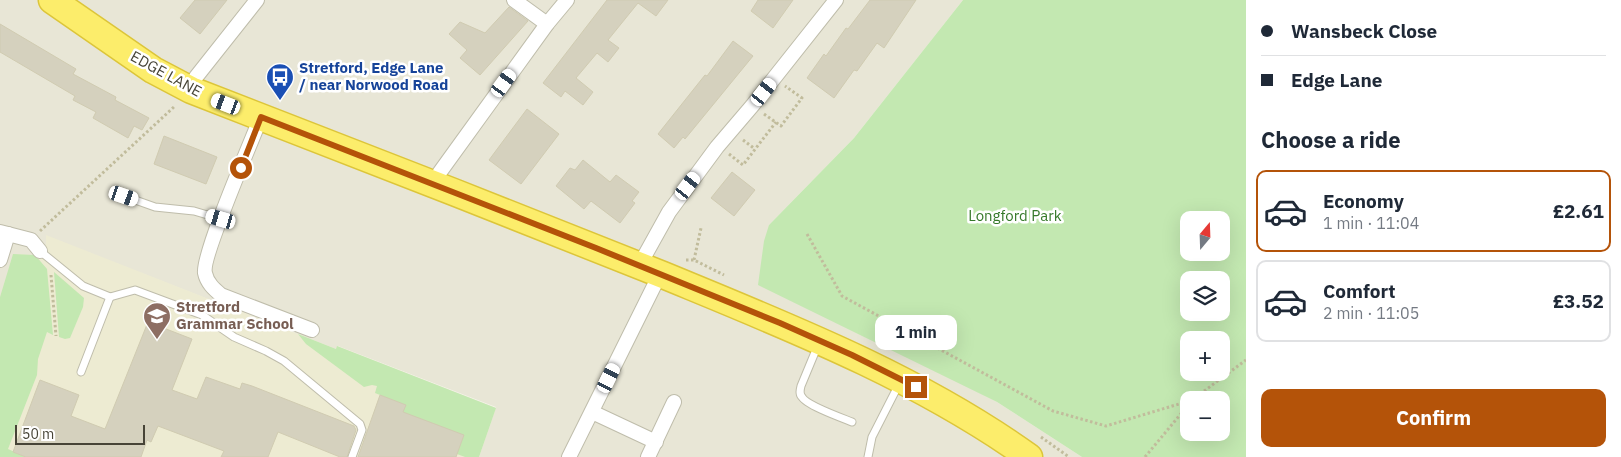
<!DOCTYPE html>
<meta charset="utf-8">
<style>
:root{--surface:#fff;--page:#f2f2f3;--text:#1f2937;--muted:#747a83;--line:#e0e1e3;--accent:#b45309}
body{margin:0;font-family:"IBM Plex Sans",sans-serif;background:var(--page);color:var(--text);height:100vh;display:flex;flex-direction:column;font-size:19px;white-space:nowrap}
*{box-sizing:border-box;margin:0}
p{font-size:16px;color:var(--muted)}
.icon{flex:none;width:28px;height:28px;fill:none;stroke:currentColor;stroke-width:2;stroke-linecap:round;stroke-linejoin:round}
.map{position:relative;flex:1;overflow:hidden}
.side{display:flex;flex-direction:column;background:var(--surface);width:375px}
.side>*{flex:none}
.hud{display:grid;align-content:center;height:110px;padding:0 15px;background:var(--surface)}
.needle{width:32px;rotate:19deg}
.tools{position:absolute;left:1180px;top:211px;display:grid;gap:10px}
.tools a{display:grid;place-items:center;width:50px;height:50px;border-radius:10px;background:var(--surface);box-shadow:0 5px 20px #0002;font-size:25px}
.scale{position:absolute;left:15px;bottom:12px;width:130px;box-sizing:border-box;padding-left:5px;border:2px solid #474437;border-top:0;font-size:14px;line-height:18px;white-space:nowrap;color:#474437;-webkit-text-stroke:4px #fff;paint-order:stroke}
.end{position:absolute;width:22px;height:22px;margin:-11px;border:6px solid #b45309;background:#fff;box-shadow:0 0 0 2px #fff}
.from{border-radius:50%}
.bubble{position:absolute;height:35px;border-radius:10px;background:var(--surface);box-shadow:0 5px 20px #0002;font-size:16px;font-weight:700;line-height:35px;text-align:center}
.car{position:absolute;width:15px;height:30px;margin:-15px -8px;border-radius:6px;box-shadow:0 0 4px 1px #0007;background:linear-gradient(#fff 24%,#345 0 40%,#fff 0 76%,#345 0 86%,#fff 0)}
.hud b{display:flex;align-items:center;gap:18px;height:48px;font-size:19px}
.hud b+b{border-top:1px solid var(--line)}
.hud i{width:12px;height:12px;background:var(--text)}
ul{padding:0;list-style:none}
li{display:flex;align-items:center;gap:15px;height:82px;margin:0 10px 8px;padding:0 5px;border:2px solid var(--line);border-radius:10px}
li div{flex:1}
li b{display:block;font-size:19px}
li em{font-style:normal;font-weight:700}
li.selected{border-color:var(--accent)}
li>.icon{width:45px;height:45px;stroke-width:1.5}
h2{padding:0 15px;font-size:22px;line-height:60px}
.button{display:flex;gap:10px;margin-top:auto;padding:10px 15px}
.button a{flex:1;height:58px;border-radius:10px;background:var(--accent);color:#fff;font-size:20px;font-weight:700;line-height:58px;text-align:center}
main{display:flex;flex:1;min-height:0}
.map>svg:first-child{display:block}
.residential{fill:#e8e6d6}
.education{fill:#edebd2}
.green{fill:#c3e8b1;fill-rule:evenodd}
.building{fill:#d5d1be;stroke:#d0cbb1}
.lines{fill:none;stroke-linecap:round;stroke-linejoin:round}
.lane-casing{stroke:#bfbdab;stroke-width:9}
.street-casing{stroke:#bfbdab;stroke-width:16}
.highway-casing{stroke:#dcc53a;stroke-width:29}
.path{stroke:#c1bc9c;stroke-width:3;stroke-dasharray:2.5 2.5;stroke-linecap:butt}
.lane{stroke:#fff;stroke-width:7}
.street{stroke:#fff;stroke-width:14}
.highway{stroke:#fced6b;stroke-width:26}
.route{stroke:#b45309;stroke-width:6}
.labels{text-anchor:middle;stroke-width:5;stroke-linejoin:round;paint-order:stroke}
.transit-label{font-size:15px;font-weight:bold;fill:#164399;stroke:#fff;text-anchor:start}
.street-label{font-size:15px;fill:#474437;stroke:#fff}
.park-label{font-size:15px;fill:#36792a;stroke:#fff}
.education-label{font-size:15px;font-weight:bold;fill:#785e54;stroke:#fff;text-anchor:start}
</style>
<main>
<div class="map">
<svg width="1246" height="457" viewBox="0 0 1246 457">
<rect width="100%" height="100%" fill="#f4f3e8"/>
<!-- residential -->
<path class="residential" d="M0 0H963L854 138 769 225 905 355 997 402 1082 457H479L496 407 338 346 336 349 46 236V245L35 255 0 297Z"/>
<!-- education -->
<path class="education" d="M46 235 336 349 337 346 496 408 479 457H0V297L13 254 35 255 46 245Z"/>
<!-- green -->
<g class="green">
<path d="M963 0H1246V457H1082L997 402 758 285 764 241 769 225 854 138ZM1189 220H1221V252H1189ZM1189 280H1221V312H1189ZM1189 340H1221V372H1189ZM1189 400H1221V432H1189Z"/>
<path d="M13 254 35 255 47 269 53 335 47 332 38 359 37 375 8 449 26 457H0V297Z"/>
<path d="M54 272 84 298 83 307 70 338 65 339 59 337Z"/>
<path d="M298 334 336 349 337 346 496 408 479 457H465L457 454 403 412 405 405 375 393 377 386 372 385 364 387 306 344Z"/>
</g>
<!-- building -->
<g class="building">
<path d="M195 0H227L200 34 180 18Z"/>
<path d="M607 0H668L656 16 638 3 608 40 619 48 608 62 597 53 576 78 593 92 583 105 565 91 561 97 543 83Z"/>
<path d="M758 0H793L773 28 751 11Z"/>
<path d="M870 0H916L884 48 877 43 857 71 854 70 834 98 807 78 824 54 826 56 846 28 848 29Z"/>
<path d="M509 7 528 21 480 75 460 58 467 50 449 34 460 22 485 33Z"/>
<path d="M0 24 76 69 73 74 116 97 115 100 149 118 142 130 134 126 128 138 93 118 96 112 73 100 75 96 0 52Z"/>
<path d="M733 41 753 56 685 139 683 137 674 148 658 134 705 75 707 76Z"/>
<path d="M527 109 559 134 521 184 489 160Z"/>
<path d="M164 136 217 157 206 184 154 164Z"/>
<path d="M583 160 610 182 616 175 639 192 632 201 635 203 620 223 591 201 584 209 556 186 570 168 575 170Z"/>
<path d="M732 172 755 190 734 216 711 198Z"/>
<path d="M148 322 192 339 172 390 197 399 206 377 240 389 242 383 252 386 354 426 356 430 347 457H340L278 432 268 457H221L224 451 158 426 151 442 147 440 141 457H26L13 452 40 380 79 395 71 416 105 429Z"/>
<path d="M380 395 406 405 403 412 464 435 456 457H358Z"/>
</g>
<g class="lines">
<!-- lane casing -->
<g class="lane-casing">
<g id="lane">
<path d="M124 196 155 207 194 211 221 219"/>
<path d="M40 251 83 286 110 297 135 290 202 315 234 337 266 351 284 361 360 424 362 430 352 457"/>
<path d="M818 345 801 386C800 390 799 394 802 397 806 405 842 418 852 422"/>
<path d="M81 372 110 297"/>
<path d="M868 457 872 437 899 384"/>
</g>
</g>
<!-- street casing -->
<g class="street-casing">
<g id="street">
<path d="M514 0 547 24"/>
<path d="M191 90 196 77 257 0"/>
<path d="M261 117C252 140 201 258 205 273 207 283 214 289 221 295L312 330"/>
<path d="M434 185 440 172 547 24 567 0"/>
<path d="M0 232 31 240 40 251"/>
<path d="M0 260 8 234"/>
<path d="M639 266 669 212 717 147 752 106 836 0"/>
<path d="M592 412 656 442"/>
<path d="M569 457 660 274"/>
<path d="M648 457 674 402"/>
</g>
</g>
<!-- highway casing -->
<g class="highway-casing">
<path id="highway" d="M52 0 153 70 191 90C349 151 506 212 663 275 789 327 917 377 1029 457"/>
</g>
<!-- path -->
<g class="path">
<path d="M764 114 781 126 802 98 785 86"/>
<path d="M743 140 755 149"/>
<path d="M729 154 743 165 776 122"/>
<path d="M40 231 175 106"/>
<path d="M807 234 842 296 1053 411 1106 426 1189 401"/>
<path d="M686 260H694L724 275"/>
<path d="M694 260 701 228"/>
<path d="M51 275 56 336"/>
<path d="M1192 400 1246 360"/>
<path d="M1041 437 1069 457"/>
<path d="M1145 457 1189 404"/>
</g>
<!-- lane -->
<use href="#lane" class="lane"/>
<!-- street -->
<use href="#street" class="street"/>
<!-- highway -->
<use href="#highway" class="highway"/>
</g>
<g class="lines">
<!-- route -->
<path class="route" d="M241 168 261 117 596 248 780 323 852 355 916 387"/>
</g>
<!-- icons -->
<defs>
<g id="bus-pin" transform="scale(1.4375)"><path d="M0 17L-7.5 6A9.5 9.5 0 1 1 7.5 6Z" fill="#1a4fb4" stroke="#fff"/><path d="M-5-6H5V4H4V6H2V4H-2V6H-4V4H-5ZM-3.5-4V0h7V-4ZM-3.5 1.2v1.5H-2V1.2ZM2 1.2v1.5H3.5V1.2Z" fill="#fff"/></g>
<g id="school-pin" transform="scale(1.4375)"><path d="M0 17L-7.5 6A9.5 9.5 0 1 1 7.5 6Z" fill="#8d6e63" stroke="#fff"/><path d="M0-5L7-2L0 1L-7-2ZM-4 1L0 2.5L4 1V4Q0 6-4 4Z" fill="#fff"/></g>
</defs>
<g fill-rule="evenodd">
<use href="#bus-pin" x="280" y="77"/>
<use href="#school-pin" x="157" y="316"/>
</g>
<g class="labels">
<!-- transit labels -->
<g class="transit-label">
<text x="299" y="73">Stretford, Edge Lane<tspan x="299" dy="17">/ near Norwood Road</tspan></text>
</g>
<!-- street labels -->
<g class="street-label">
<text transform="translate(166 74) rotate(29)" y="5">EDGE LANE</text>
</g>
<!-- park labels -->
<g class="park-label">
<text x="1015" y="221">Longford Park</text>
</g>
<!-- education labels -->
<g class="education-label">
<text x="176" y="312">Stretford<tspan x="176" dy="17">Grammar School</tspan></text>
</g>
</g>
</svg>
<div class="tools">
<a><svg class="needle" viewBox="-14 -14 28 28"><path d="M0-13l5 13h-10z" fill="#e53935"/><path d="M0 13l5-13h-10z" fill="#747a83"/></svg></a>
<a><svg class="icon" aria-label="layers" viewBox="0 0 24 24"><path d="M12 4l9 5-9 5-9-5zM3 14l9 5 9-5"/></svg></a>
<a>+</a>
<a>−</a>
</div>
<div class="scale">50 m</div>
<i class="end from" style="left:241px;top:168px"></i>
<i class="end" style="left:916px;top:387px"></i>
<div class="bubble" style="left:875px;top:315px;width:82px">1 min</div>
<i class="car" style="left:504px;top:83px;rotate:36deg"></i>
<i class="car" style="left:764px;top:92px;rotate:38deg"></i>
<i class="car" style="left:226px;top:104px;rotate:291deg"></i>
<i class="car" style="left:688px;top:186px;rotate:37deg"></i>
<i class="car" style="left:124px;top:196px;rotate:109deg"></i>
<i class="car" style="left:221px;top:219px;rotate:286deg"></i>
<i class="car" style="left:609px;top:378px;rotate:26deg"></i>
</div>
<section class="side">
<div class="hud">
<b><i class="from"></i>Wansbeck Close</b>
<b><i></i>Edge Lane</b>
</div>
<h2>Choose a ride</h2>
<ul>
<li class="selected"><svg class="icon" aria-label="car" viewBox="0 0 24 24"><path d="M5 17H2v-5l4-1 3-4h7l3 4 3 1v5h-3M9 17h6M6 11h13"/><circle cx="7" cy="17" r="2"/><circle cx="17" cy="17" r="2"/></svg><div><b>Economy</b><p>1 min · 11:04</p></div><em>£2.61</em></li>
<li><svg class="icon" aria-label="car" viewBox="0 0 24 24"><path d="M5 17H2v-5l4-1 3-4h7l3 4 3 1v5h-3M9 17h6M6 11h13"/><circle cx="7" cy="17" r="2"/><circle cx="17" cy="17" r="2"/></svg><div><b>Comfort</b><p>2 min · 11:05</p></div><em>£3.52</em></li>
</ul>
<div class="button"><a>Confirm</a></div>
</section>
</main>
